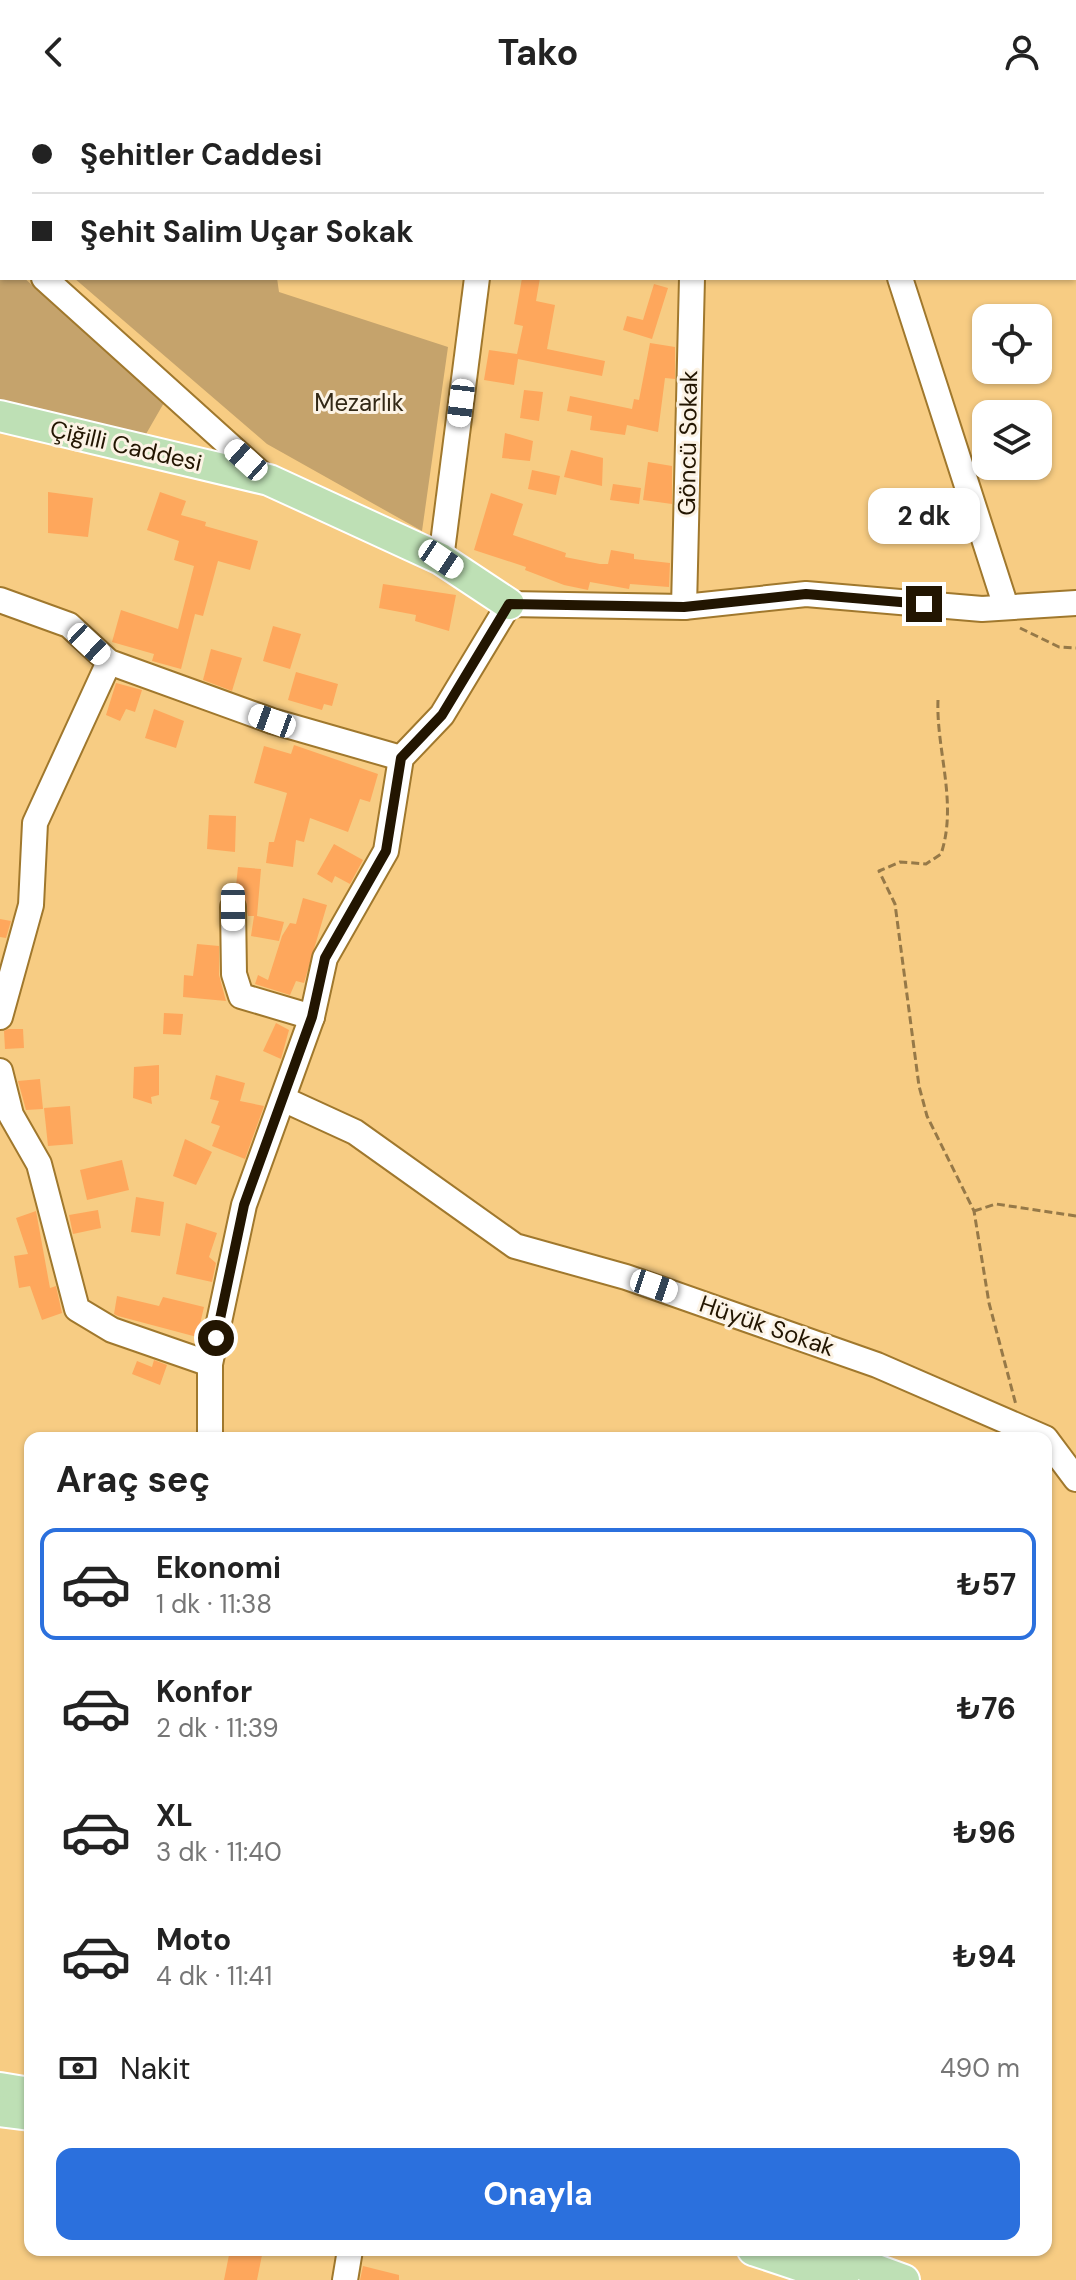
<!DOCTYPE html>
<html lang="tr">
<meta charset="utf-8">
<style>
:root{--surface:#fff;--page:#f2f2f2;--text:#222;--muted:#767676;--line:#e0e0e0;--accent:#2b70dd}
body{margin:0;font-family:"DM Sans",sans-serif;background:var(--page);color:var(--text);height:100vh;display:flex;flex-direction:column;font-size:30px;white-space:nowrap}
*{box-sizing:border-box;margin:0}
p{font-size:26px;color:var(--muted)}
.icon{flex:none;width:44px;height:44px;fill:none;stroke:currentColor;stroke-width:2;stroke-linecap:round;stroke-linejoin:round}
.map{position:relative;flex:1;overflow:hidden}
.sheet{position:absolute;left:24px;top:1328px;width:1028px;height:824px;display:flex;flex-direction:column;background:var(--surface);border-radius:16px;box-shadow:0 2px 6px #0004}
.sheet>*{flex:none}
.top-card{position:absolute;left:0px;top:0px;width:1076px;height:176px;box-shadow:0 2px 6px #0004;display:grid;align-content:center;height:176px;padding:0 32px;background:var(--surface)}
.buttons{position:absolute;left:972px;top:200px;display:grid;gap:16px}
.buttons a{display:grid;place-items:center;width:80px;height:80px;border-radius:16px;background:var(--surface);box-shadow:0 2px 6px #0004;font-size:40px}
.end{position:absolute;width:36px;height:36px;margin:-18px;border:10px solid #221501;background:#fff;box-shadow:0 0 0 4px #fff}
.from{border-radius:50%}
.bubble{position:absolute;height:56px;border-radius:16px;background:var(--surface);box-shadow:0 2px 6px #0004;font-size:26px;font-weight:700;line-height:56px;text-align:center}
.car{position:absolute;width:24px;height:48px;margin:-24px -12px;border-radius:10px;box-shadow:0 0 6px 2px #0007;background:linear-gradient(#fff 24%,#345 0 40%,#fff 0 76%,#345 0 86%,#fff 0)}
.top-card b{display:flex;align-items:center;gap:28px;height:76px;font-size:30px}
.top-card b+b{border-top:2px solid var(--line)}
.top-card i{width:20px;height:20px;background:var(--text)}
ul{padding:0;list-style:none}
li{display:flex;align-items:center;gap:24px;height:112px;margin:0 16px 12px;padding:0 16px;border:4px solid transparent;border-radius:16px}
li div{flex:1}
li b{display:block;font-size:30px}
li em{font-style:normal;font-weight:700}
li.active{border-color:var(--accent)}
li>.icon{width:72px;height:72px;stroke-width:1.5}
h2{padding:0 32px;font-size:36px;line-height:96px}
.pay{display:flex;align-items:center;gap:20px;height:88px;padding:0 32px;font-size:30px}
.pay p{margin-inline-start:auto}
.primary-button{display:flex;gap:16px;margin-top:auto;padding:16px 32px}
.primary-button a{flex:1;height:92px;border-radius:16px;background:var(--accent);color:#fff;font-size:32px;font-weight:700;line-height:92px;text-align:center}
header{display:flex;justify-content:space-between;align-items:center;height:104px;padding:0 32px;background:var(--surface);font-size:36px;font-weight:700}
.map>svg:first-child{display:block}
.green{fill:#c5a36c}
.building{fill:#fea75c}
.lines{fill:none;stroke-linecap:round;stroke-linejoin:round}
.minor-casing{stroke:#a0782d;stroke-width:28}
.major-casing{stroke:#fff;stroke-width:34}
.path{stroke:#967948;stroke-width:3;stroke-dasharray:8 4;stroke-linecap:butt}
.minor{stroke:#fff;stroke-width:24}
.major{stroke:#bee0b5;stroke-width:30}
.route{stroke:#221501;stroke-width:10}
.labels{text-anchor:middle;stroke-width:6;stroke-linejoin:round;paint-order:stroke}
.park-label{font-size:24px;fill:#322816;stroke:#fcf3e5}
.street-label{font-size:24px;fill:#221501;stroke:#fcf3e5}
</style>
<header><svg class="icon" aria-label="back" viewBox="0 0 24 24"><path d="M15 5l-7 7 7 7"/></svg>Tako<svg class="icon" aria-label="person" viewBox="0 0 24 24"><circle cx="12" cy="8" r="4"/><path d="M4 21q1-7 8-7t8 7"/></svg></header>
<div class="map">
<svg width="1076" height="2176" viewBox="0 0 1076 2176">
<rect width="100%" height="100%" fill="#f7cc83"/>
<!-- green -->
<g class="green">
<path d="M0 153 2 174H24L165 297 142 337 0 303Z"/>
<path d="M74 174H277L279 188 448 243 422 427 267 340Z"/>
</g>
<!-- building -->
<g class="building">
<path d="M522 174H540L536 197 555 201 547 245 605 257 602 272 518 255 514 281 484 276 489 246 517 250 523 222 514 220Z"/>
<path d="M654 180 668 184 652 235 623 226 627 212 643 216Z"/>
<path d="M650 239 675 243V275L665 274 658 328 627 321 625 331 590 326 592 312 567 307 570 292 632 305 634 295 639 296Z"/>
<path d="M524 286 543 288 539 317 520 314Z"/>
<path d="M505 329 533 337 530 357 502 354Z"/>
<path d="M571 346 603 354 602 382 564 373Z"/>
<path d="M648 358 672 362V400L643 396Z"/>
<path d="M532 366 560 372 556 391 528 385Z"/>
<path d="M613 380 641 384 639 400 610 396Z"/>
<path d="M48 388 93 394 88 433 48 429Z"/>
<path d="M160 388 186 397 181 411 206 418 205 422 258 437 250 466 218 457 203 512 195 510 181 565 152 557 154 550 112 538 121 506 178 525 194 462 174 456 179 437 147 426Z"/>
<path d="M491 389 523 400 513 431 566 449 565 453 600 460H608L611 446 634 450V455L670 459 669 483 630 480 629 485 590 478 588 486 564 481 525 466 526 463 474 446Z"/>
<path d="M383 480 456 491 449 527 415 517 416 511 379 504Z"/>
<path d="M273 522 301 530 290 565 263 557Z"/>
<path d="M211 545 242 554 232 587 203 576Z"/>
<path d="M296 568 338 580 332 602 324 600 322 606 288 596Z"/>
<path d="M116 579 142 586 135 608 126 605 120 617 106 611Z"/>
<path d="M154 605 184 617 176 644 145 634Z"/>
<path d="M294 641 378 670 370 698 360 695 348 728 310 714 304 738 296 736 293 763 266 759 269 738H274L287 689 254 679 264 642 291 650Z"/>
<path d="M209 711 236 712 235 748 207 745Z"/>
<path d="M334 740 363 756 350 780 335 772 332 779 317 770Z"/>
<path d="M238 763 261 765 257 812 284 818 279 837 251 832 254 812H248L241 783 236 782Z"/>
<path d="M303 794 327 801 304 879 296 877 290 891 255 880 258 871 268 876 282 832 290 819 296 820Z"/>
<path d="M0 815 11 817 6 834 0 833Z"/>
<path d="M197 840 219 842V871L226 897 183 893 184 871 193 872Z"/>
<path d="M164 909 183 910 181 931 163 930Z"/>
<path d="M276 919 289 926 281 955 263 947Z"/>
<path d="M8 925H23L24 944 5 945 4 927Z"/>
<path d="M159 961V991L151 993 152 1000 133 994 134 963Z"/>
<path d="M216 971 245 979 240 997 264 1002 245 1055 212 1042 220 1022 211 1019 219 997 210 995Z"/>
<path d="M40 975 43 1005 26 1006 18 977Z"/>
<path d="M70 1002 73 1040 48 1042 44 1004Z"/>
<path d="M185 1035 212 1048 196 1081 173 1072Z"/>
<path d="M122 1056 129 1086 87 1096 80 1066Z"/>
<path d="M136 1093 164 1098 160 1132 131 1128Z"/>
<path d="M98 1106 101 1124 73 1130 69 1111Z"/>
<path d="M36 1107 50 1184 56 1182 62 1209 42 1216 30 1182 19 1184 14 1152 28 1150 16 1114Z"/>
<path d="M186 1119 217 1129 209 1153 216 1159 212 1178 176 1170Z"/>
<path d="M117 1192 159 1202 163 1193 204 1203 197 1233 118 1212 114 1210Z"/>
<path d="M154 1256 167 1261 160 1281 132 1270 137 1257 152 1263Z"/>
<path d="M230 2146H263L257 2176H224Z"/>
<path d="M363 2162 399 2171V2176H360Z"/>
</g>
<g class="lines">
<!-- minor casing -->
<g class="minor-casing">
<g id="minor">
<path d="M969 0 972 2"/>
<path d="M499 2 500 0"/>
<path d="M835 2V0"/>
<path d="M1074 56 1076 57"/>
<path d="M0 134 2 136"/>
<path d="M44 174 268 376"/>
<path d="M900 174 1006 503"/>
<path d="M441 455 477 174"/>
<path d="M0 496 69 521 109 558 272 617 401 654"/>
<path d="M684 503 692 174"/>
<path d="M233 803 234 870 241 892 312 913"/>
<path d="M0 913 31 801 35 719 109 558"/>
<path d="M0 967 11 1011 39 1060 77 1205 112 1226 210 1260"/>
<path d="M283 995 355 1028 515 1142 626 1173 877 1261 1045 1334"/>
<path d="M210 1334V1260L244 1101 312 913 325 854 386 747 401 654 442 611 509 500 684 503 806 490 982 505 1076 499"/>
<path d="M1046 1335 1076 1375"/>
<path d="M345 2176 350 2146"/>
</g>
</g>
<!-- major casing -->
<g class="major-casing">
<g id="major">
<path d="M0 312 269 376 441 455 509 500"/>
<path d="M0 1984 30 1989"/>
<path d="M0 2007 30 2011"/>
<path d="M753 2146 843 2176"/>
<path d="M822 2146 904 2176"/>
</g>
</g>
<!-- path -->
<g class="path">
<path d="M1020 524 1059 543 1076 544"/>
<path d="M938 596C936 646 958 699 941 750L926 760 900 758 879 767 895 800 919 982 927 1012 974 1107 989 1199 1016 1301"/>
<path d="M974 1107 996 1100 1076 1112"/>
</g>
<!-- minor -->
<use href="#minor" class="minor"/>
<!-- major -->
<use href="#major" class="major"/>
</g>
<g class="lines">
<!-- route -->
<path class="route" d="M216 1234 244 1101 312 913 325 854 386 747 401 654 442 611 509 500 684 503 806 490 924 500"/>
</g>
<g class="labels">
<!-- park labels -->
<g class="park-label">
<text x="359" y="307">Mezarlık</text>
</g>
<!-- street labels -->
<g class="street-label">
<text transform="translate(688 339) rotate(-89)" y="8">Göncü Sokak</text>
<text transform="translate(126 342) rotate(13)" y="8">Çiğilli Caddesi</text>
<text transform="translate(767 1222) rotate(19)" y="8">Hüyük Sokak</text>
</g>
</g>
</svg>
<div class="buttons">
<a><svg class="icon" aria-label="locate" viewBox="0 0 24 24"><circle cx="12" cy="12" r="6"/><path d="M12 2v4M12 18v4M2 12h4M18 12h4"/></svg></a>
<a><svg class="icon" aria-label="layers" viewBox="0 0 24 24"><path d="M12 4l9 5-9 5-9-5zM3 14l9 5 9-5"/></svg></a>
</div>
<i class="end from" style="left:216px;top:1234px"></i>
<i class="end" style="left:924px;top:500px"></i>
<div class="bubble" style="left:868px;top:384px;width:112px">2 dk</div>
<i class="car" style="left:461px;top:299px;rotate:187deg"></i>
<i class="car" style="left:246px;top:356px;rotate:312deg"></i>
<i class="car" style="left:441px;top:455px;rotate:124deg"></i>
<i class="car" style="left:89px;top:540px;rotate:133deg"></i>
<i class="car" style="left:272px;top:617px;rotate:290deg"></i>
<i class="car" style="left:233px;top:803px;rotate:180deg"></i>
<i class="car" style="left:654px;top:1182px;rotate:109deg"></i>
<div class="top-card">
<b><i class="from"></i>Şehitler Caddesi</b>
<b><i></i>Şehit Salim Uçar Sokak</b>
</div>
<section class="sheet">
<h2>Araç seç</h2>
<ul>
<li class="active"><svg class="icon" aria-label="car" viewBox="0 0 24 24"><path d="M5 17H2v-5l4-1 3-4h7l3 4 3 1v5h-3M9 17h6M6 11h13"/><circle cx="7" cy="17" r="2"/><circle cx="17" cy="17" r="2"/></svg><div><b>Ekonomi</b><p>1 dk · 11:38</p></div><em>₺57</em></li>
<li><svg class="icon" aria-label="car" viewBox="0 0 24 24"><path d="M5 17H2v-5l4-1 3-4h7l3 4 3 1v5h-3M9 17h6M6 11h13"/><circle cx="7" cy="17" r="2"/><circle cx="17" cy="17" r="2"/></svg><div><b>Konfor</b><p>2 dk · 11:39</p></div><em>₺76</em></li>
<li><svg class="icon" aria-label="car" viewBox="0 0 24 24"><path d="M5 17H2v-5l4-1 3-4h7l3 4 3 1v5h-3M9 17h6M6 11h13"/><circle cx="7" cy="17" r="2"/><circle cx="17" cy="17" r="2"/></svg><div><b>XL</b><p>3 dk · 11:40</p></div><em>₺96</em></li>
<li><svg class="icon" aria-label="car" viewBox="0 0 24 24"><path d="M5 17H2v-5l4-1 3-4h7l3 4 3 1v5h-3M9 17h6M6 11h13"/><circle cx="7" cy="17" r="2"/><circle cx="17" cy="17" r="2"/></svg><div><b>Moto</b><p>4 dk · 11:41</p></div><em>₺94</em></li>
</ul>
<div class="pay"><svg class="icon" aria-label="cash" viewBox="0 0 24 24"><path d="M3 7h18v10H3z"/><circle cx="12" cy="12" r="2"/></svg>Nakit<p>490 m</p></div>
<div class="primary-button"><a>Onayla</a></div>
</section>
</div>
